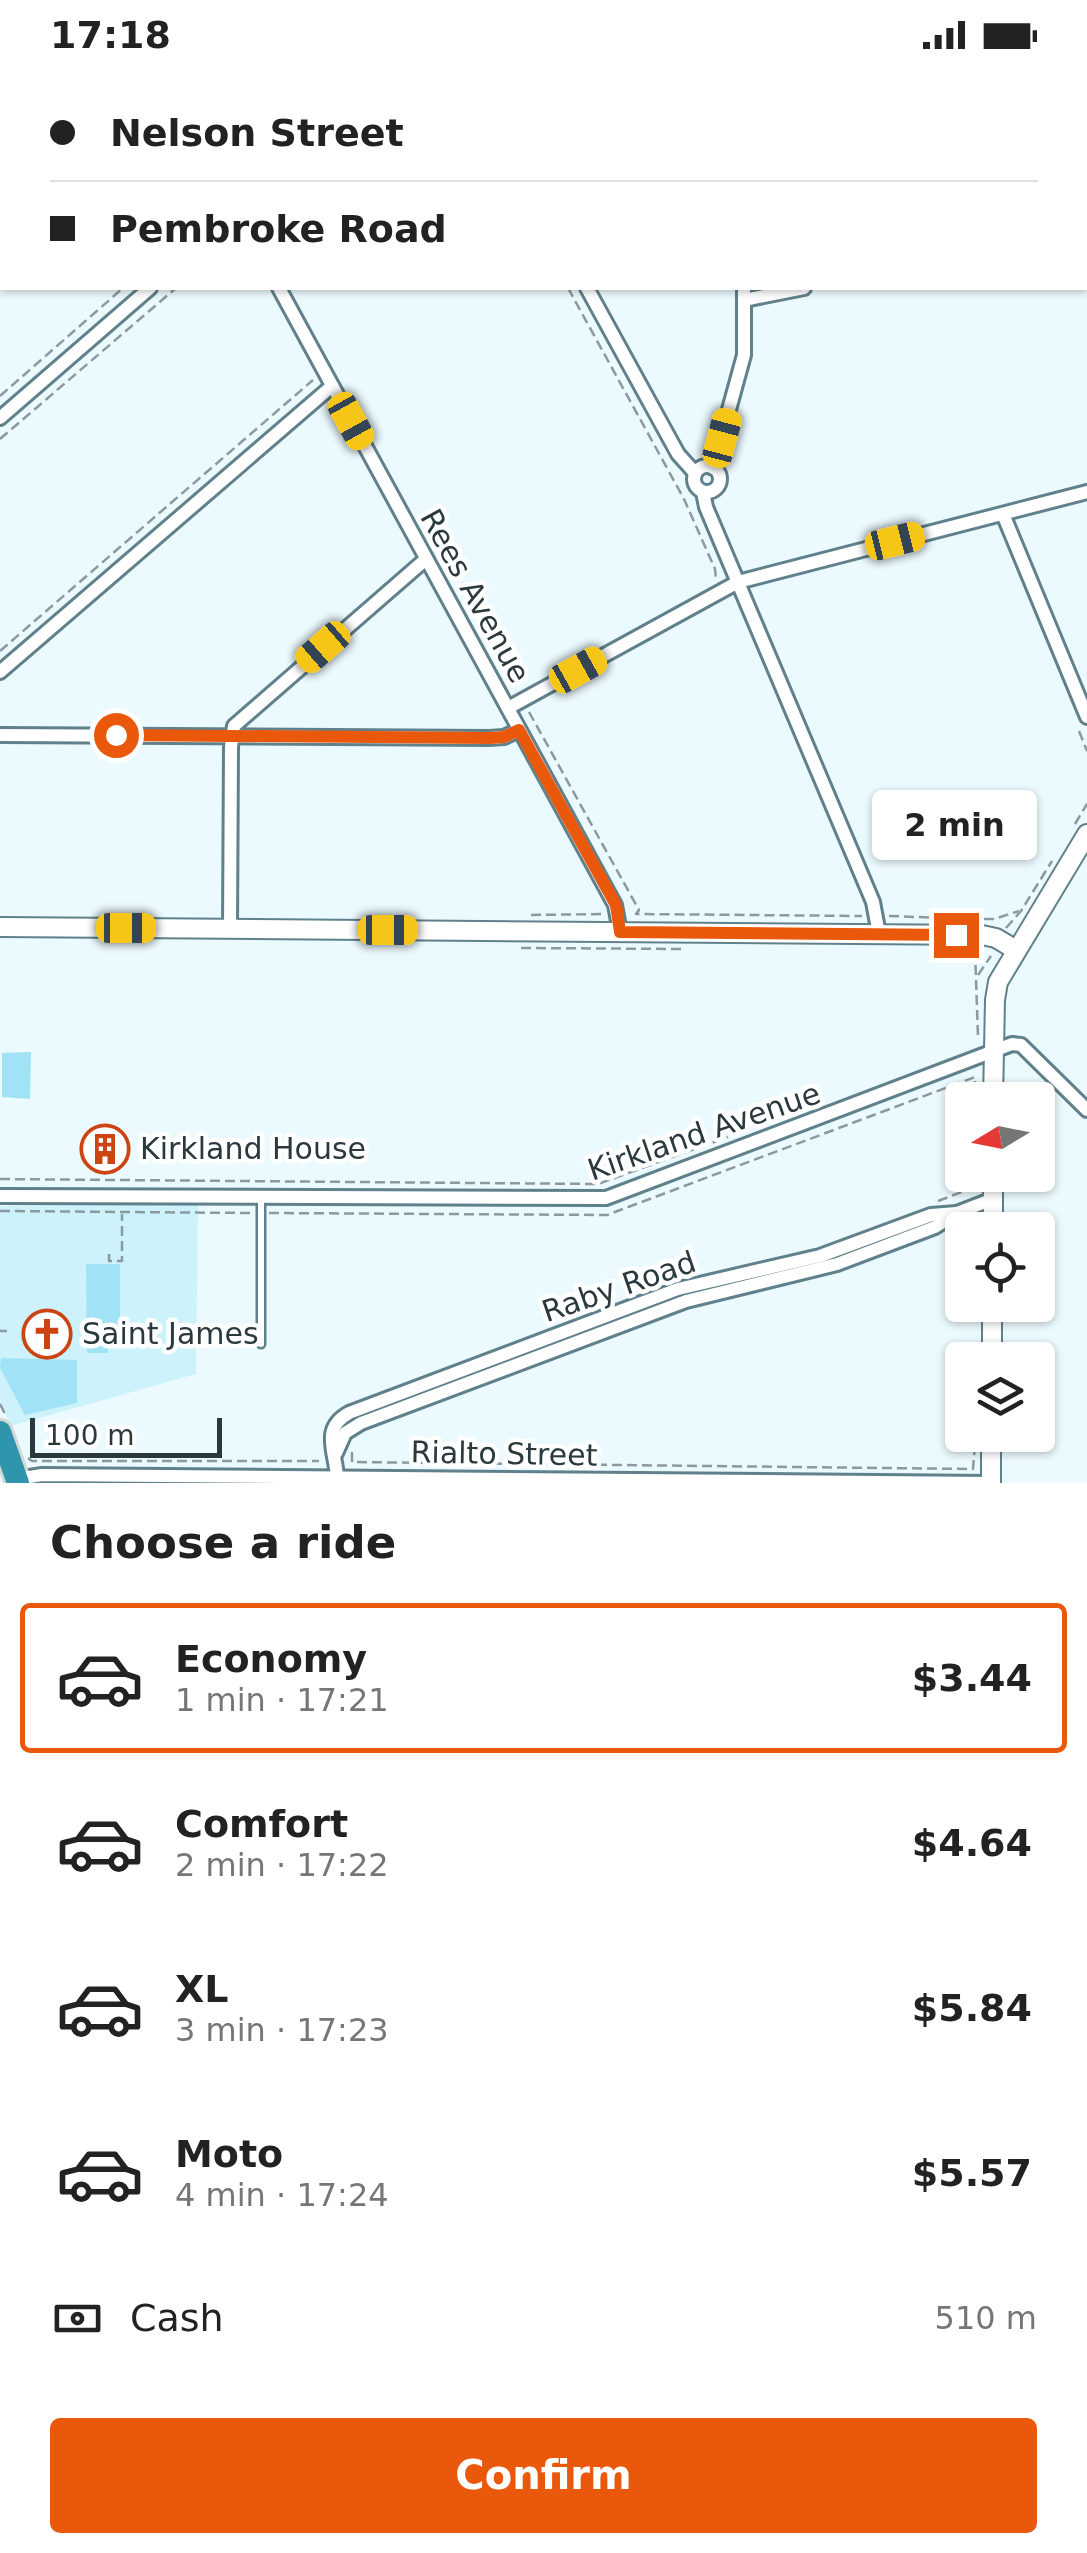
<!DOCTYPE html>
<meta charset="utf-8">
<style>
:root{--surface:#fff;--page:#f2f2f2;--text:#222;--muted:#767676;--line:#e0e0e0;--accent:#ea580c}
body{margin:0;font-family:"DejaVu Sans",sans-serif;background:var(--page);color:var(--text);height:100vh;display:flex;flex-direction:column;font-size:38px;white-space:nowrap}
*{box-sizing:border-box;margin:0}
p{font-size:32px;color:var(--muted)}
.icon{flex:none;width:55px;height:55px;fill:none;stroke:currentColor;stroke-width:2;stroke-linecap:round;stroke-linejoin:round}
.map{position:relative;height:1413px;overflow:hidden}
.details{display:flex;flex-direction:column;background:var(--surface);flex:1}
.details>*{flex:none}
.guide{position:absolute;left:0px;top:0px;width:1088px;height:220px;box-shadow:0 2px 8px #0004;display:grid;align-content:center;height:220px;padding:0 50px;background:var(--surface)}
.needle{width:65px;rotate:260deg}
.controls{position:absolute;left:945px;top:1012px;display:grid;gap:20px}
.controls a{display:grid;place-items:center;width:110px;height:110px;border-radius:10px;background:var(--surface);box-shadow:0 2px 8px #0004;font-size:50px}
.scale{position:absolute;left:30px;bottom:25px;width:192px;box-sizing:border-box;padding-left:10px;border:5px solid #2a393d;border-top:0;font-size:28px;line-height:35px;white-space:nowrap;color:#2a393d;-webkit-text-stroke:8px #fff;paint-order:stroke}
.end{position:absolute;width:45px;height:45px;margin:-22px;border:12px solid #ea580c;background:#fff;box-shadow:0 0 0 5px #fff}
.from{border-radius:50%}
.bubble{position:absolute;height:70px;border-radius:10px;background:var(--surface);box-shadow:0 2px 8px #0004;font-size:32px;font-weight:800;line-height:70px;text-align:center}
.car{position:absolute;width:30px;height:60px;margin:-30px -15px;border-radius:12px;box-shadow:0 0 8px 2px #0007;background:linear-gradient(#f5c518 24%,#345 0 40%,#f5c518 0 76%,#345 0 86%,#f5c518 0)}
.guide b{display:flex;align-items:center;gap:35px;height:95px;font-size:38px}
.guide b+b{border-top:2px solid var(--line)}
.guide i{width:25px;height:25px;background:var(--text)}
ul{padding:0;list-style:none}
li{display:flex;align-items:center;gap:30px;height:150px;margin:0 20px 15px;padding:0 30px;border:5px solid transparent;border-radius:10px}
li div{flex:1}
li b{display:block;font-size:38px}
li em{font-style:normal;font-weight:800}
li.active{border-color:var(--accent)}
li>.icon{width:90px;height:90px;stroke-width:1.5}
h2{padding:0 50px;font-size:45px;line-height:120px}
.pay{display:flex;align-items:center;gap:25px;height:110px;padding:0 50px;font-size:38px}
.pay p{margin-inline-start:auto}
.button{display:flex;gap:20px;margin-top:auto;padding:20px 50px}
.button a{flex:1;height:115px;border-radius:10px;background:var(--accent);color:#fff;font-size:40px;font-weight:800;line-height:115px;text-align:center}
.status{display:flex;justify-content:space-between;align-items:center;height:70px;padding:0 50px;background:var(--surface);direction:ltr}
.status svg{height:28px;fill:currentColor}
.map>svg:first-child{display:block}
.built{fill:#cdf2fc}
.green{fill:#a0e3f6}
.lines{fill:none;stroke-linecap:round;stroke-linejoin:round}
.lane-casing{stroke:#60818b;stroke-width:11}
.street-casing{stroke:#60818b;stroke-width:18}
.secondary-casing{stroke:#60818b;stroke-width:22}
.highway-casing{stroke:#d4d7d8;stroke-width:28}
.path{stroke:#8b9a9e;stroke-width:2.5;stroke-dasharray:10 5;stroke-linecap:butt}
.lane{stroke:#fff;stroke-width:6}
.street{stroke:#fff;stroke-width:12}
.secondary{stroke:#fff;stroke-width:18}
.highway{stroke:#2f95ad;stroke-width:22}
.route{stroke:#ea580c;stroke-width:12}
.labels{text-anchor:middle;stroke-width:9;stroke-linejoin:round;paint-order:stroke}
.street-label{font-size:30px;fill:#2a393d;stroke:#fff}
.poi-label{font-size:30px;fill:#2a393d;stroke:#fff;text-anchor:start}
</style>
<div class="status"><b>17:18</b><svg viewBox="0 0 49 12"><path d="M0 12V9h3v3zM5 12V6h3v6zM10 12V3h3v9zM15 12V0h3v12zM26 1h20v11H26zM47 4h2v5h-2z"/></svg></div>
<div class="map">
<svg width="1087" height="1413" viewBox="0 0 1087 1413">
<rect width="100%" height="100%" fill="#ebfafe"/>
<!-- built -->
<path class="built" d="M198 1134 196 1304 11 1356 0 1333V1136Z"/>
<!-- green -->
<g class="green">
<path d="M31 982 30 1029 2 1027V983Z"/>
<path d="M86 1194H120V1273L108 1274V1283H87Z"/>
<path d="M1 1288 77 1290V1333L25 1345 0 1298Z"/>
</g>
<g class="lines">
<!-- lane casing -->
<g class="lane-casing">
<path id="lane" d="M261 1128V1274"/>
</g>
<!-- street casing -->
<g class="street-casing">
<g id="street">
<path d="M128 0 131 2"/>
<path d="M467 0 469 2"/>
<path d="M737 0 738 2"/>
<path d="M752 0 753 2"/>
<path d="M108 2 111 0"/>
<path d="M446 2 455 0"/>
<path d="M1085 22H1087"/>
<path d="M0 95 2 93"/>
<path d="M1085 144 1087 143"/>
<path d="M279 218 615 835 620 862"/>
<path d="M587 218 678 384 695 403"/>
<path d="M744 230 804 218"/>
<path d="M0 348 150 218"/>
<circle cx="707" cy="409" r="13"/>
<path d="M713 398 744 285V218"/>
<path d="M703 422 706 437 873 832 879 864"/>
<path d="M1003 444 1087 647"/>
<path d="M0 602 332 316"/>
<path d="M508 638 738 512 1087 422"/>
<path d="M0 665 489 668 504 667 519 660"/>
<path d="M230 859 231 677 234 656 426 489"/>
<path d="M0 1126 606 1128 1012 974 1021 975 1087 1040"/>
<path d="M336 1383 345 1363 361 1353 686 1231 837 1194 935 1157 957 1143 993 1129"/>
<path d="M337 1407C335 1379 321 1359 349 1343L678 1219 820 1186 931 1145 957 1143"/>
<path d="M17 1409 42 1405 991 1413"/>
</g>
</g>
<!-- secondary casing -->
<g class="secondary-casing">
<g id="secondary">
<path d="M0 857 982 865 996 868 1016 880"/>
<path d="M993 1030 995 930 998 912 1087 764"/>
<path d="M993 1160V1105"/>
<path d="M992 1290V1235"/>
<path d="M991 1413V1365"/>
</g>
</g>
<!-- highway casing -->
<g class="highway-casing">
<path id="highway" d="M0 1362 18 1413"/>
</g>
<!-- path -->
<g class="path">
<path d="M324 0 325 2"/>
<path d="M948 0 950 2"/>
<path d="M86 2 89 0"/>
<path d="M985 2 986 0"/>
<path d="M0 72 2 70"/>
<path d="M0 114 2 111"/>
<path d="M568 218 684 429 715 499 716 509"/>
<path d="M0 326 123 218"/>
<path d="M0 369 176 218"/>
<path d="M0 581 313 310"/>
<path d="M529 642 639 840 636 844 862 846"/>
<path d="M1079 661 1087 681"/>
<path d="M1075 754 1087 734"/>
<path d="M531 845 603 844"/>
<path d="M889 846 971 849"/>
<path d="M984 849H994L1019 841"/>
<path d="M1006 858 1021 841 1052 791"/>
<path d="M521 878 683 879"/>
<path d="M975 880 978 967"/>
<path d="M978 905 991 886"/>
<path d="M0 1109 598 1114 728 1067"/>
<path d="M938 1131 975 1117V1105"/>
<path d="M0 1141 251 1143"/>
<path d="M269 1143 607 1145 975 1007V1030"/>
<path d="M955 1160 976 1154V1160"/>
<path d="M109 1184V1191H122V1144"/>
<path d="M0 1261H7"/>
<path d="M0 1334 6 1346"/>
<path d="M352 1382V1392L973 1399 975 1374"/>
<path d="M28 1388 32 1391H319"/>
</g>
<!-- lane -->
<use href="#lane" class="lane"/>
<!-- street -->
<use href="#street" class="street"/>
<!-- secondary -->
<use href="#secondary" class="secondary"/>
<!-- highway -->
<use href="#highway" class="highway"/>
</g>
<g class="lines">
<!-- route -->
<path class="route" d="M116 665 489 668 504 667 519 660 616 835 620 862 956 865"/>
</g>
<!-- icons -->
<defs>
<g id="building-ring" transform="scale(2.5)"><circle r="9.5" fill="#fff" stroke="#cb4412" stroke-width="1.5"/><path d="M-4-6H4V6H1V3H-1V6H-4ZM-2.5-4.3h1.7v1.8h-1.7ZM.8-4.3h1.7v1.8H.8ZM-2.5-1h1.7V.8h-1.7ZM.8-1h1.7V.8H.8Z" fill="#cb4412"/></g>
<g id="church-ring" transform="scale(2.5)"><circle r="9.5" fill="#fff" stroke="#cb4412" stroke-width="1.5"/><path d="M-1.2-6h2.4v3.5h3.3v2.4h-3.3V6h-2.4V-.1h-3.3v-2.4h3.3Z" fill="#cb4412"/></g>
</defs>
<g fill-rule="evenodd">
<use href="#building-ring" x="105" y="1079"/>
<use href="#church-ring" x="47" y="1264"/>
</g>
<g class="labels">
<!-- street labels -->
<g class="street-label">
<text transform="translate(475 526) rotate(61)" y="10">Rees Avenue</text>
<text transform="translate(704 1062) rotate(-19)" y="10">Kirkland Avenue</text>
<text transform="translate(619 1217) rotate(-19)" y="10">Raby Road</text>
<text transform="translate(504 1384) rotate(1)" y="10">Rialto Street</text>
</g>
<!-- poi labels -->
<g class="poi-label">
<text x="140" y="1089">Kirkland House</text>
<text x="82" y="1274">Saint James</text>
</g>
</g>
</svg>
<div class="controls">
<a><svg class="needle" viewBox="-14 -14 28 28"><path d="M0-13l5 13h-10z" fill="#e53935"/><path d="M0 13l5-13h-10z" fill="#767676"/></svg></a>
<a><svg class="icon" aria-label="locate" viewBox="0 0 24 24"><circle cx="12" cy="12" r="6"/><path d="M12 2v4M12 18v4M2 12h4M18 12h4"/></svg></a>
<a><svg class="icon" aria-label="layers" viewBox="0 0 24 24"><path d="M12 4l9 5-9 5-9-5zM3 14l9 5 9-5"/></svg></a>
</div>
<div class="scale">100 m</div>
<i class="end from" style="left:116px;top:665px"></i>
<i class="end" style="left:956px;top:865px"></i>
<div class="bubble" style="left:872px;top:720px;width:165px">2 min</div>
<i class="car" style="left:351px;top:351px;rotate:151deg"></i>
<i class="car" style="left:722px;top:368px;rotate:15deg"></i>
<i class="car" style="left:895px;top:471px;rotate:76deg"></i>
<i class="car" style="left:323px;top:577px;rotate:229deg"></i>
<i class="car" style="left:578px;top:600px;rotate:61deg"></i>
<i class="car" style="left:126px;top:858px;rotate:90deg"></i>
<i class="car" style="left:388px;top:860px;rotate:90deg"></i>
<div class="guide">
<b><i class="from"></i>Nelson Street</b>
<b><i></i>Pembroke Road</b>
</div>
</div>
<section class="details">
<h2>Choose a ride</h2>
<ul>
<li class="active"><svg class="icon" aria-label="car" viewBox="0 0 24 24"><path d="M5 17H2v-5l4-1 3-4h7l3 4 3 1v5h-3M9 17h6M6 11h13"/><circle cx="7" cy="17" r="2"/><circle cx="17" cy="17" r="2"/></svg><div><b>Economy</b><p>1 min · 17:21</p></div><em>$3.44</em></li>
<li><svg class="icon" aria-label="car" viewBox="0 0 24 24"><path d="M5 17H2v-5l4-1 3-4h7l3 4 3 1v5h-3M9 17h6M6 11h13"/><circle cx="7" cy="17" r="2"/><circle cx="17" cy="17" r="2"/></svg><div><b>Comfort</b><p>2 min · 17:22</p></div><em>$4.64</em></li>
<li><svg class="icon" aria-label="car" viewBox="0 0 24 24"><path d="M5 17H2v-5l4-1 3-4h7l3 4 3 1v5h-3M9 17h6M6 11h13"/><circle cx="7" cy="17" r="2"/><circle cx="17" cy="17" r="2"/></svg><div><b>XL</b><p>3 min · 17:23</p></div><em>$5.84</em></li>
<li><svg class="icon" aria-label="car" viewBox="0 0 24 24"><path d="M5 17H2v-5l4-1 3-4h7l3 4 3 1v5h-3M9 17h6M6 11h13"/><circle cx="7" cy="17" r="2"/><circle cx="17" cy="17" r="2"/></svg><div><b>Moto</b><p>4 min · 17:24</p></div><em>$5.57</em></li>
</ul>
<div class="pay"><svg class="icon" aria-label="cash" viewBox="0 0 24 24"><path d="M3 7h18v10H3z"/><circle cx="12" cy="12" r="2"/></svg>Cash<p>510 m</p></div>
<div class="button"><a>Confirm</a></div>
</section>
